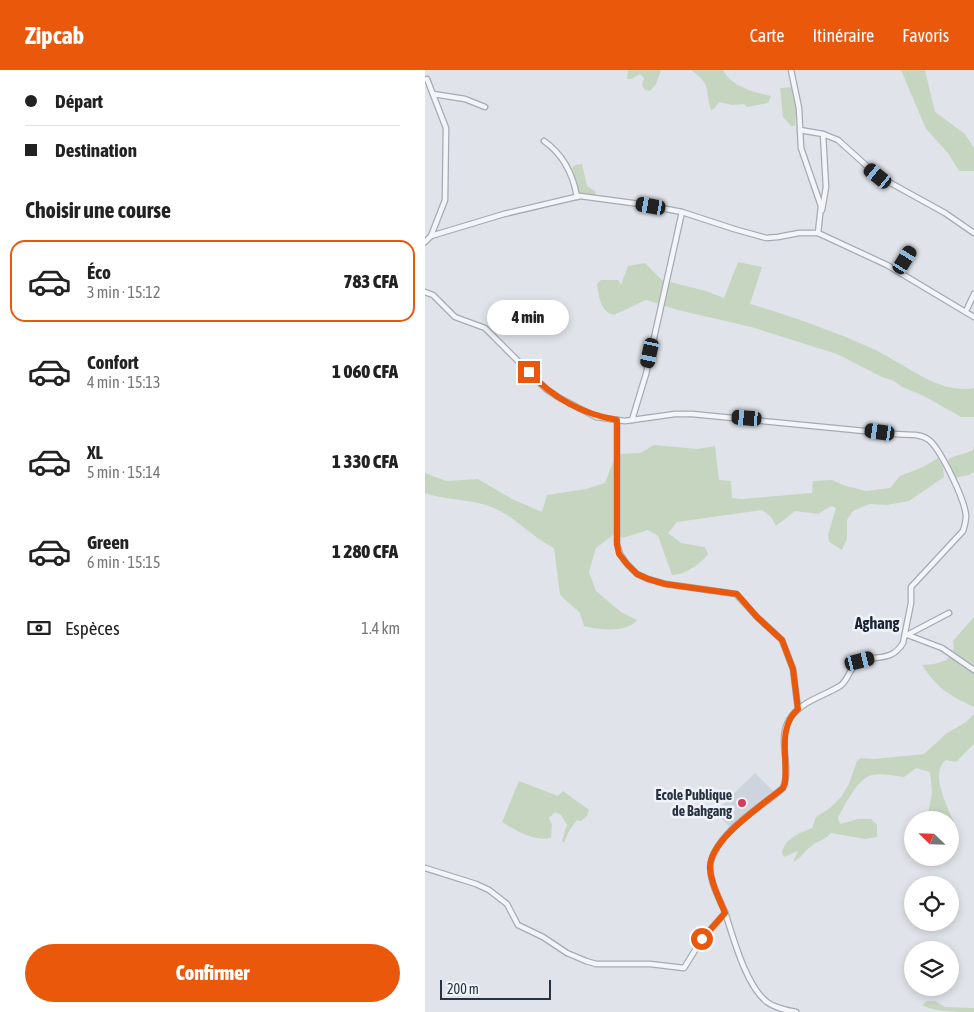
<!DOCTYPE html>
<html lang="fr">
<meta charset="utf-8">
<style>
:root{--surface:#fff;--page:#f6f6f6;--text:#222;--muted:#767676;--line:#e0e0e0;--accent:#ea580c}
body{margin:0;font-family:"Asap Condensed",sans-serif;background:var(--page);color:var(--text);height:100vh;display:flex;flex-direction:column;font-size:19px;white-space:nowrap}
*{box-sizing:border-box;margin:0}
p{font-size:16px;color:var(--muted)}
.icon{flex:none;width:28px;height:28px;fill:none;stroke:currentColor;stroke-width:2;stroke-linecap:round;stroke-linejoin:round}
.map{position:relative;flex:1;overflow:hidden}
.sheet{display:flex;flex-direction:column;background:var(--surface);width:425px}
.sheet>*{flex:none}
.hud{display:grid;align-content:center;height:110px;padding:0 25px;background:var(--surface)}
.needle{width:32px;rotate:293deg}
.tools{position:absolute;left:479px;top:741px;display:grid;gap:10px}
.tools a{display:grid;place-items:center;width:55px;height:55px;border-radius:50%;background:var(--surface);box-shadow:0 2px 8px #0003;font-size:25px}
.scale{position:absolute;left:15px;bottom:12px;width:111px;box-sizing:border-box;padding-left:5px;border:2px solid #273343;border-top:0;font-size:14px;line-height:18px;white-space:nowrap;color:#273343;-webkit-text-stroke:4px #f0f3f7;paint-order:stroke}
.end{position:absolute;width:22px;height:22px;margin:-11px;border:6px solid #ea580c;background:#fff;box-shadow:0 0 0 2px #fff}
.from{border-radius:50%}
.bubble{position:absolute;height:35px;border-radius:18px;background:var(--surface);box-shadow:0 2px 8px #0003;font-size:16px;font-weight:800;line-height:35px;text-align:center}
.car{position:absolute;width:15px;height:30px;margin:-15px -8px;border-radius:6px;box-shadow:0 0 4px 1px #0007;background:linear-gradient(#222 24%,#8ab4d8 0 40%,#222 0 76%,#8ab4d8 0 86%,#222 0)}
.hud b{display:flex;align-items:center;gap:18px;height:48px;font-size:19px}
.hud b+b{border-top:1px solid var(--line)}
.hud i{width:12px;height:12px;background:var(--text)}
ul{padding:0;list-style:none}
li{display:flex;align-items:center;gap:15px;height:82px;margin:0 10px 8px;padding:0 15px;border:2px solid transparent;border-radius:15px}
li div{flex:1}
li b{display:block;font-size:19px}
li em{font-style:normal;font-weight:800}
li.on{border-color:var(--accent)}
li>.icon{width:45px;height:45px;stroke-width:1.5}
h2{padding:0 25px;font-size:22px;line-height:60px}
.pay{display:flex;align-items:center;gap:12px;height:55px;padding:0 25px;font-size:19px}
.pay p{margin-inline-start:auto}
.cta{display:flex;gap:10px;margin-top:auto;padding:10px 25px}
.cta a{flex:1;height:58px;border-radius:30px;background:var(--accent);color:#fff;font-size:20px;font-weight:800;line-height:58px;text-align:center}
header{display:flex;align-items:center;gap:30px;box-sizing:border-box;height:70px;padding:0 25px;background:var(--accent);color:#fff}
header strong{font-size:24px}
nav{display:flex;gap:28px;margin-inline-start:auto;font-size:18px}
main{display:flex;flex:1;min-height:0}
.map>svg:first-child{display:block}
.built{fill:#cdd4dd}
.green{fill:#c6d5c0}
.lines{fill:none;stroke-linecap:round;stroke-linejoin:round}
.street-casing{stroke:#a5abb5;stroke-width:7}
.street{stroke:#f3f5f8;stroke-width:4.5}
.route{stroke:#ea580c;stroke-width:6}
.poi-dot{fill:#dc385a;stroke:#f0f3f7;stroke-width:2}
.labels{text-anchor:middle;stroke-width:5;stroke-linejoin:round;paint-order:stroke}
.poi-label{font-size:14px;font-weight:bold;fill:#273343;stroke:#f0f3f7;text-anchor:end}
.quarter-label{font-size:16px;font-weight:bold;fill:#192434;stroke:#f0f3f7}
</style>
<header>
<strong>Zipcab</strong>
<nav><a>Carte</a><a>Itinéraire</a><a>Favoris</a></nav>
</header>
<main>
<section class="sheet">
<div class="hud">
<b><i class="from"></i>Départ</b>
<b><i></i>Destination</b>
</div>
<h2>Choisir une course</h2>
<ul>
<li class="on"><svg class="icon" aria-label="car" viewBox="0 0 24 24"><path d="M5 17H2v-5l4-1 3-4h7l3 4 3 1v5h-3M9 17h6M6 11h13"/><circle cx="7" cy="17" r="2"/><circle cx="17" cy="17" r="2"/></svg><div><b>Éco</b><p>3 min · 15:12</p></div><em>783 CFA</em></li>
<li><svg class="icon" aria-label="car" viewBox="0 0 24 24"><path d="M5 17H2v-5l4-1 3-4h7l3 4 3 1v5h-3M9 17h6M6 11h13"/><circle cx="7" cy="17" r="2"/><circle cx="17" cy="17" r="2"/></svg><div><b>Confort</b><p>4 min · 15:13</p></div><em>1 060 CFA</em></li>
<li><svg class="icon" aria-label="car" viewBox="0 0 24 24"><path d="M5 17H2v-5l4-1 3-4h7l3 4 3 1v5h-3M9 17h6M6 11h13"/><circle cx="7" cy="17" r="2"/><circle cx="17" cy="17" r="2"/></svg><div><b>XL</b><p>5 min · 15:14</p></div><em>1 330 CFA</em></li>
<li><svg class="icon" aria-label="car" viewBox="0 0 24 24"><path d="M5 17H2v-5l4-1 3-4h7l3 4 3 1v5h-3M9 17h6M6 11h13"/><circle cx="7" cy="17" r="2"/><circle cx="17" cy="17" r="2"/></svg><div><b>Green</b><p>6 min · 15:15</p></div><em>1 280 CFA</em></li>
</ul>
<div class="pay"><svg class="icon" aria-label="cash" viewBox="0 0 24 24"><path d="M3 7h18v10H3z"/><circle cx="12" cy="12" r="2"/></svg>Espèces<p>1.4 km</p></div>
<div class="cta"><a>Confirmer</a></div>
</section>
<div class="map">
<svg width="549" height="942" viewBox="0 0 549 942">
<rect width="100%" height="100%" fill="#e0e4ea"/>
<!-- built -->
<path class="built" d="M330 703 349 722 307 759 290 742Z"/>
<!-- green -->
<g class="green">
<path d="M203 0H236L231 14 225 21 220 20 217 15 219 8 215 4 206 9H202Z"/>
<path d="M266 0H298C307 17 329 22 346 26L343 33 322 37 319 34 307 35 294 32 289 39 286 40C279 19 288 16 266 0Z"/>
<path d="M476 0H500L510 42 540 64 549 78V101H534L523 83 501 59Z"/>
<path d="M369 17 371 44 370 56H366L358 47 355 18Z"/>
<path d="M157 94 162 116 170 121 171 126 154 123 147 98 150 95Z"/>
<path d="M313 192 337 197 325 234C366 246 405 260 444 277 477 291 512 325 549 318V347H536L499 326 477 317 469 311 457 307 412 284 326 257 253 240 221 230 189 245C175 242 174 226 172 214L176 210H193L196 215 203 196 220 193 237 210 281 221 299 228Z"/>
<path d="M229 375 273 379 290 376 294 410 306 411 307 428 317 429 387 423 388 411 407 410 418 415 441 421 465 418 475 406 498 397 513 388 518 397 519 407 484 431 462 435 445 434 428 441 422 450V469L417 480 404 472 403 465 411 438 406 436 393 444 370 441 351 456 346 447 337 440 252 452 243 463 256 473 280 477 283 484C276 494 259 505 247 505L233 466 223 460 198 468 188 465 171 478 164 502 171 521 196 542 212 550C203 563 173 560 159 556L155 543 135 525 129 478C106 467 89 445 64 436 44 429 18 430 0 423V403L21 411 53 409 87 429 117 442 122 425 161 419 180 413 191 384 215 383Z"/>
<path d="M549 376V402L544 405 530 408 523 390C530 384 540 385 548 380Z"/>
<path d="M549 547V637C522 624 514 620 497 595L509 594 522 590 529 578 528 571Z"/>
<path d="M549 644V674L531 692 521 690C502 705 527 743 533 763L525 782V750H502L507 723 505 702 491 698 479 707C469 706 456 703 447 705 433 708 419 736 413 748L415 754 433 749H446L452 755V767L440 769 406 763C399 771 391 771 384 778 377 784 377 787 368 792L373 781 359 787 357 783C360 768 374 763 387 758L391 747 405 738 416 727 424 714 432 691 436 688 449 689 499 684 522 663 541 652Z"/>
<path d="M94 711 133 726 138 721 164 740 162 746 156 751 152 750 144 761 139 773 137 771 142 755 136 745 130 742 124 748 127 755 126 768C110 772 90 760 77 752Z"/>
<path d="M502 931H510L520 937 549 938V942C534 942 507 942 497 935Z"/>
</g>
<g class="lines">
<!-- street casing -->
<g class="street-casing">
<g id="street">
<path d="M366 0 374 38 376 78 396 136 393 163"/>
<path d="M2 9 21 58 20 130 6 166"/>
<path d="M8 24 40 29 60 37"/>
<path d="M375 60 398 64 413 70 453 106 520 143 549 163"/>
<path d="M119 71C139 85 148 104 152 127"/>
<path d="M397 140 401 117 398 64"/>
<path d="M0 172 6 166 79 144 155 126 215 134 257 142 309 159 341 168 353 167 374 163H393L462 195 549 247"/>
<path d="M473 201 486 180"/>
<path d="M0 222 8 225 30 247 60 258 121 319 133 327 171 347 200 351 250 344H267L470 364C481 365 495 363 504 370 516 380 540 430 541 446 541 451 540 455 538 461L486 517V533L478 573C466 593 450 584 434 592 424 597 424 610 415 616 399 626 374 632 364 650 352 670 367 697 358 718 335 738 295 760 286 791 282 807 294 828 300 842 308 867 321 916 342 932 350 938 361 940 371 942"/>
<path d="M541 241 549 224"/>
<path d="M192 350V474L195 484 202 494 212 504 223 509 241 514 311 524 332 547 357 570 368 599 373 639"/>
<path d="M207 350 221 304 257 142"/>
<path d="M480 564 517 578 549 600"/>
<path d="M482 565 524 543"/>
<path d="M0 798 51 814 64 820 82 834 93 855 118 867 142 883 161 891 171 894H225L259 898 277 869 300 843"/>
</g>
</g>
<!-- street -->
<use href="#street" class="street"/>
</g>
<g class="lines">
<!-- route -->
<path class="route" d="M104 302C127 327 157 344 192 350V474L194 484 202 494 212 504 223 509 240 514 312 524 332 547 357 570 368 599 373 639C352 658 363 688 360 713L358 718C338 735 283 770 285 799 286 814 295 830 300 843L277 869"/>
</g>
<!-- markers -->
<circle class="poi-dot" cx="317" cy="733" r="5"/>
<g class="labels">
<!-- poi labels -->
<g class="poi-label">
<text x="307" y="730">Ecole Publique<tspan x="307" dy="16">de Bahgang</tspan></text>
</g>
<!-- quarter labels -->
<g class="quarter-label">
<text x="452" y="559">Aghang</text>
</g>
</g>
</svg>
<div class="tools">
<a><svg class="needle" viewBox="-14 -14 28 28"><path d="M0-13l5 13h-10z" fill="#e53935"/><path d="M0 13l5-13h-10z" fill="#767676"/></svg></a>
<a><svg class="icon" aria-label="locate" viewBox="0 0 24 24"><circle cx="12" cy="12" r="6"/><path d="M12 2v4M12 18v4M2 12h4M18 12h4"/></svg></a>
<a><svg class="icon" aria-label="layers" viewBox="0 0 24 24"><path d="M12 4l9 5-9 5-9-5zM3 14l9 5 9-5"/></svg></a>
</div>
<div class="scale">200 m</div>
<i class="end from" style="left:277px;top:869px"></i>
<i class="end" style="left:104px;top:302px"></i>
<div class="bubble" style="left:62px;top:230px;width:82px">4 min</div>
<i class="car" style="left:453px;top:106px;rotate:309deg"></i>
<i class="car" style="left:226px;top:136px;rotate:280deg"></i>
<i class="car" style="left:480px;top:190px;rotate:32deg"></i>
<i class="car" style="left:225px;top:283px;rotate:192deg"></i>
<i class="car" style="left:322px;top:348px;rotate:275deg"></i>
<i class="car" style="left:455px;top:362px;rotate:278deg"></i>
<i class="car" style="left:435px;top:591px;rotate:76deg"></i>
</div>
</main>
